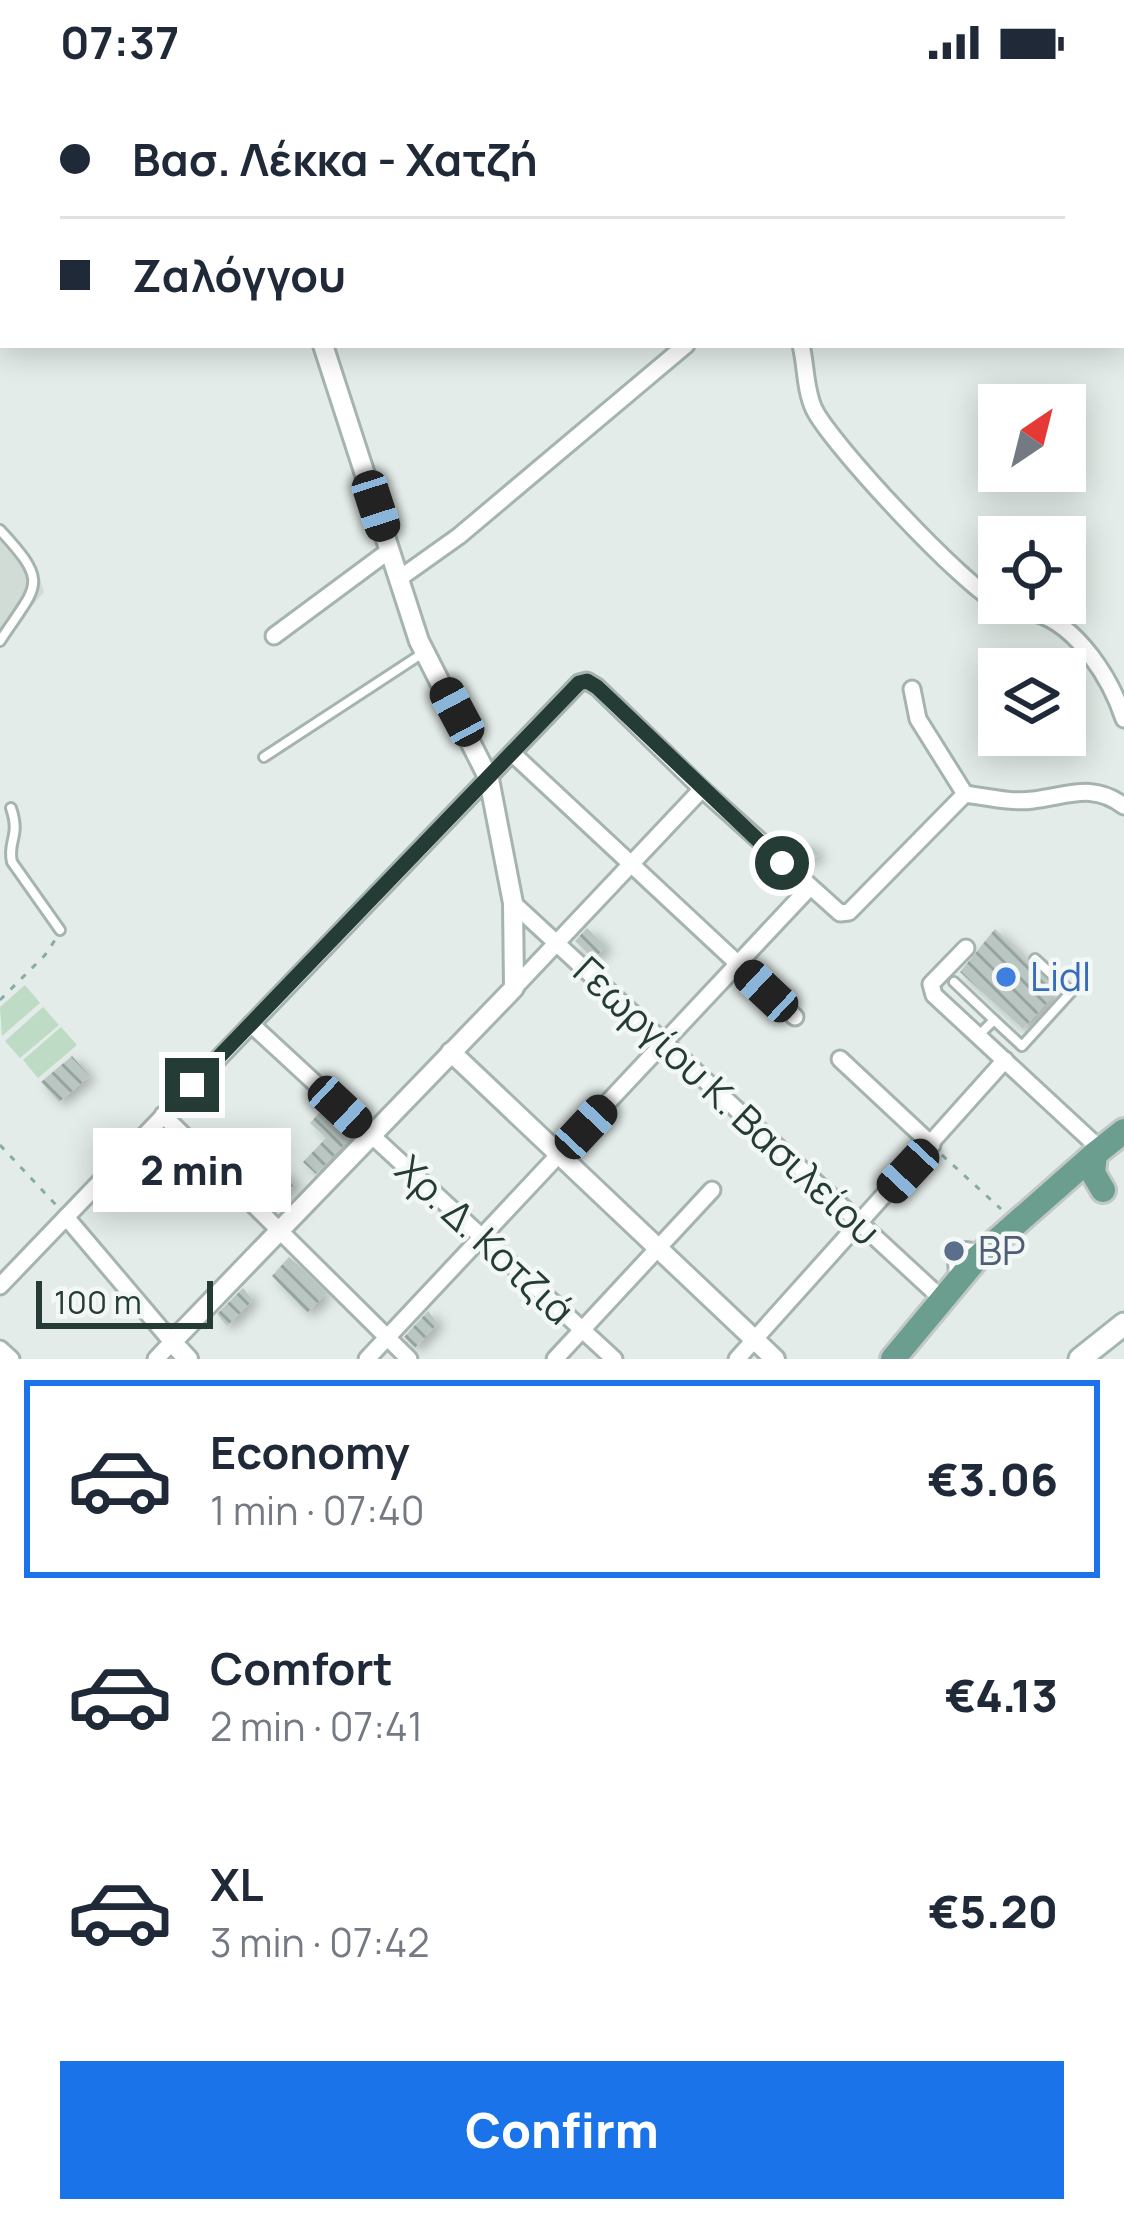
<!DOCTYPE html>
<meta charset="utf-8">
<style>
:root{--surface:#fff;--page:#f2f2f3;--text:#1f2937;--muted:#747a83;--line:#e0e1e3;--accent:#1a73e8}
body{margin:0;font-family:Manrope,sans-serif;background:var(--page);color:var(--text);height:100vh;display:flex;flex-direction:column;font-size:45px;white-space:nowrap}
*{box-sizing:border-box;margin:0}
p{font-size:39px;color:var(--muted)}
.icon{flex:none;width:66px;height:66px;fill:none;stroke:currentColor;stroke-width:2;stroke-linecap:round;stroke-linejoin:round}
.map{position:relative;height:1275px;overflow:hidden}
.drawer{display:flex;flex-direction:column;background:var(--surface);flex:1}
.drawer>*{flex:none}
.guide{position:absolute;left:0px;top:0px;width:1125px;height:264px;box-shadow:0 6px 30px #0003;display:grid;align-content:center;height:264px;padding:0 60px;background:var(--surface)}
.needle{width:78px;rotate:35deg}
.controls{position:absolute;left:978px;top:300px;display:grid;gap:24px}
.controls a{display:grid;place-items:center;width:108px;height:108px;border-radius:0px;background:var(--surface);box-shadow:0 6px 30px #0003;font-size:60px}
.scale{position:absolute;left:36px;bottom:30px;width:177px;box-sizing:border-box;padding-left:12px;border:6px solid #243c35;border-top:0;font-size:33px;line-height:42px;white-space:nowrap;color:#243c35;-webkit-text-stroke:9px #f3f8f6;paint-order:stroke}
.end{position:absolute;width:54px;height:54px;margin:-27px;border:15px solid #243c35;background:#fff;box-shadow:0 0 0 6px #fff}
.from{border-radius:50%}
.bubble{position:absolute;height:84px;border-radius:0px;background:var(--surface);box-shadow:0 6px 30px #0003;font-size:39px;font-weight:800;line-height:84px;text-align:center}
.car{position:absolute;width:36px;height:72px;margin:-36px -18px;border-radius:15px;box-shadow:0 0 9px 3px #0007;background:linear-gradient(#222 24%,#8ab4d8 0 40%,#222 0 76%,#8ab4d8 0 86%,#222 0)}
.guide b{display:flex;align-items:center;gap:42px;height:114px;font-size:45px}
.guide b+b{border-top:3px solid var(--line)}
.guide i{width:30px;height:30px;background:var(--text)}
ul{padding:21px 0 0;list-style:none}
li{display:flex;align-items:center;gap:36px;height:198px;margin:0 24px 18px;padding:0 36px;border:6px solid transparent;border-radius:0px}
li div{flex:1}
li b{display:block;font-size:45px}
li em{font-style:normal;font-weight:800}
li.active{border-color:var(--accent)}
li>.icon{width:108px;height:108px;stroke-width:1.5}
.primary-button{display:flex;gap:24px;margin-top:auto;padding:24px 60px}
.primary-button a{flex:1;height:138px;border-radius:0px;background:var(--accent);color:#fff;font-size:48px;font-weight:800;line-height:138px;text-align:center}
.status{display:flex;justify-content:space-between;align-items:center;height:84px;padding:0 60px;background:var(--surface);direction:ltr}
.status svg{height:33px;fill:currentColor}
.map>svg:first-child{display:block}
.built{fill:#d1dcd7}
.green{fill:#bedbc5}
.building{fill:url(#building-back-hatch);filter:url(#shadow)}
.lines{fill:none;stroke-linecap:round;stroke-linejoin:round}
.service-casing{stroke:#a6b4af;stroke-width:14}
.minor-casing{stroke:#a6b4af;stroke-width:21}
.tertiary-casing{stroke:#a6b4af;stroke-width:24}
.secondary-casing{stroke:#a2b7af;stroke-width:27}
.primary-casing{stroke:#c2c8c6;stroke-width:30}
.path{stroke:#86ada0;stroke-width:3;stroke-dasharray:6 9;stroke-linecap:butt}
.service{stroke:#fff;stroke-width:8}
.minor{stroke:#fff;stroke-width:15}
.tertiary{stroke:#fff;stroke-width:18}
.secondary{stroke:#fff;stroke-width:21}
.primary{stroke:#6b9e8f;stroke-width:24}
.route{stroke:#243c35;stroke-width:15}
.shop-dot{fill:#3f7fe0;stroke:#f3f8f6;stroke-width:4.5}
.service-dot{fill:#5c6f8a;stroke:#f3f8f6;stroke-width:4.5}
.labels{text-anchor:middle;stroke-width:9;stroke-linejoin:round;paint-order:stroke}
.shop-label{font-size:39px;fill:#366cbe;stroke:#f3f8f6;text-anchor:start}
.street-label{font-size:39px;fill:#243c35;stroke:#f3f8f6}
.service-label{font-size:39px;fill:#4e5e75;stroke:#f3f8f6;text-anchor:start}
</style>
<div class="status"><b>07:37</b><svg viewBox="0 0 49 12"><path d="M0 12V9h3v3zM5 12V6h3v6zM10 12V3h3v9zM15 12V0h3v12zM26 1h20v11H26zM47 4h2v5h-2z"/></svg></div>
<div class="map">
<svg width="1124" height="1275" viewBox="0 0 1124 1275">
<defs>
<pattern id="building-back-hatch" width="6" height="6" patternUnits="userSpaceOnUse" patternTransform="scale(3)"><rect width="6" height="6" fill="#b9c6c1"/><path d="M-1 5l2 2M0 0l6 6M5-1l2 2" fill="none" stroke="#96a29e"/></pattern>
<filter id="shadow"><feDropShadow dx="6" dy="4" stdDeviation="6" flood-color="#0004"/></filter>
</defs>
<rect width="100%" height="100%" fill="#e3ece8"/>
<!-- built -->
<path class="built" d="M0 448 38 489 44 508 0 559Z"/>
<!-- green -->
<g class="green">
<path d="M25 901 40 919 2 952 0 923Z"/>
<path d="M43 923 59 941 20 974 5 957Z"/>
<path d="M61 943 77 961 38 994 23 976Z"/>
</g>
<!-- building -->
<g class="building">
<path d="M792 756 800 763 806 757 820 770 805 781 785 764Z"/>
<path d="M587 844 606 862 594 875 575 857Z"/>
<path d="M995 845 1052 902 1048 907 1053 912 1023 945 960 888Z"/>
<path d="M72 972 90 992 59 1018 41 998Z"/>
<path d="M324 1024 353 1051 316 1090 303 1078 326 1054 310 1039Z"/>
<path d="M282 1085 296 1099 273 1123 258 1109Z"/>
<path d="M289 1173 326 1210 307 1229 272 1192Z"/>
<path d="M243 1204 253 1216 227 1242 217 1230Z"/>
<path d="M428 1227 438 1239 415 1264 404 1253Z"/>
</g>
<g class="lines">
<!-- service casing -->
<g class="service-casing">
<g id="service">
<path d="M0 446C51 501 37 500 0 557"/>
<path d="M264 673 423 569"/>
<path d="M11 724C21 753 7 757 12 778L60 846"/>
<path d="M954 898 994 936"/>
<path d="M979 951 994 936 1022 962 1071 908 1035 875"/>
<path d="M954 1191 953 1177 966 1163 978 1165"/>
</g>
</g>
<!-- minor casing -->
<g class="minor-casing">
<g id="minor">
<path d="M211 3 213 0"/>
<path d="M492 3 495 0"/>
<path d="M819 3 820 0"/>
<path d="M0 57 3 55"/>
<path d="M0 242 3 239"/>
<path d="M801 261C806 281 805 306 814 325 830 359 966 505 999 519"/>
<path d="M400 494 459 452 686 261"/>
<path d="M999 519C1011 524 1024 525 1036 529 1078 542 1111 595 1124 635"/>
<path d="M274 552 390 466"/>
<path d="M912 605 918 635 965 710"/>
<path d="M512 669 795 933"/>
<path d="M513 819 942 1215"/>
<path d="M966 864 931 900 934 911 1099 1064"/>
<path d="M514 904 702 705"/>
<path d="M251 940 614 1275"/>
<path d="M840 975 932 1061"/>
<path d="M163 1031 409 1275"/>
<path d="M66 1133 172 1258 156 1275"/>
<path d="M0 1202 579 599 587 597 597 603 702 705 840 829 849 828 965 710C987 713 1012 719 1033 716 1068 712 1092 698 1124 722"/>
<path d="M0 1265 11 1275"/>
<path d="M367 1275 809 804"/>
<path d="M555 1275 712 1106"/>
<path d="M737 1275 1005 976"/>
</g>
</g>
<!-- tertiary casing -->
<g class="tertiary-casing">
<g id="tertiary">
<path d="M223 0 224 3"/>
<path d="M451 968 775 1275"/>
<path d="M188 1275 172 1258 514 904 513 819 489 695 419 557 323 261"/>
</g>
</g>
<!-- secondary casing -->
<g class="secondary-casing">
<path id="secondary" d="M1080 1275 1124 1240"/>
</g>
<!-- primary casing -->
<g class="primary-casing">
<g id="primary">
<path d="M1103 1106 1093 1089 1095 1070 1124 1047"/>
<path d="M893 1275 977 1174 1095 1070"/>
</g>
</g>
<!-- path -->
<g class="path">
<path d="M0 916 45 871 57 853"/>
<path d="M0 1061 57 1122"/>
<path d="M942 1071 1001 1125"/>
</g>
<!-- service -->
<use href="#service" class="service"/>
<!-- minor -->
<use href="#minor" class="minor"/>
<!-- tertiary -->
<use href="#tertiary" class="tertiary"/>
<!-- secondary -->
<use href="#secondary" class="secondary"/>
<!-- primary -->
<use href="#primary" class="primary"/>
</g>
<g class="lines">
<!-- route -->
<path class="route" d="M192 1001 579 599 587 597 597 603 782 779"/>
</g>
<!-- markers -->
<circle class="shop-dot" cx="1006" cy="893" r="12"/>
<circle class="service-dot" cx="954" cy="1167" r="12"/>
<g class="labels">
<!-- shop labels -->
<g class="shop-label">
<text x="1030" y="907">Lidl</text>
</g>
<!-- street labels -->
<g class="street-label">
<text transform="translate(727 1017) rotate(43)" y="14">Γεωργίου Κ. Βασιλείου</text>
<text transform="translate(485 1156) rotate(43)" y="14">Χρ. Δ. Κοτζιά</text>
</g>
<!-- service labels -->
<g class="service-label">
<text x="978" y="1181">BP</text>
</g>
</g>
</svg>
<div class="controls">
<a><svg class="needle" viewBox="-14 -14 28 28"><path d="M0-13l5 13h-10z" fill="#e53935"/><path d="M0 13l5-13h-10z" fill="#747a83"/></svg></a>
<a><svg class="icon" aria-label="locate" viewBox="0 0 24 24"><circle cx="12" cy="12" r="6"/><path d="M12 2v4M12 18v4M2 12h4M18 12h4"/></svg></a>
<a><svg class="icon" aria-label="layers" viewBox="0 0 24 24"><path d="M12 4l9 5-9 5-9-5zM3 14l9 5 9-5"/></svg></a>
</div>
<div class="scale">100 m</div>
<i class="end from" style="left:782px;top:779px"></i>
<i class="end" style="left:192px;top:1001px"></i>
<div class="bubble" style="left:93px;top:1044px;width:198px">2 min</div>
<i class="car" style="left:376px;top:422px;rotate:162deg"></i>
<i class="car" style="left:457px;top:628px;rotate:332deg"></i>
<i class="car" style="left:766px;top:907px;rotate:313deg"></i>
<i class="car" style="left:340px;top:1023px;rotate:133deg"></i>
<i class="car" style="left:586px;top:1043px;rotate:43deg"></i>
<i class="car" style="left:908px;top:1087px;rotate:223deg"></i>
<div class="guide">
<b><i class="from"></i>Βασ. Λέκκα - Χατζή</b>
<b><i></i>Ζαλόγγου</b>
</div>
</div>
<section class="drawer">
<ul>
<li class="active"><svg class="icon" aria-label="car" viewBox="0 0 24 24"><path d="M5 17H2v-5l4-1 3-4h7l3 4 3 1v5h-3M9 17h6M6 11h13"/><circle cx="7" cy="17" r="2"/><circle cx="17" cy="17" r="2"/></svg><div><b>Economy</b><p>1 min · 07:40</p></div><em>€3.06</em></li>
<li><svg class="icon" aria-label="car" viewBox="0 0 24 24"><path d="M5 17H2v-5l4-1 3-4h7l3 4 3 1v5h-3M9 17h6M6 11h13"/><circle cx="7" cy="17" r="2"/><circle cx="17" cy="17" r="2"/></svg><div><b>Comfort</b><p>2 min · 07:41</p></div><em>€4.13</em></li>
<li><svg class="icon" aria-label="car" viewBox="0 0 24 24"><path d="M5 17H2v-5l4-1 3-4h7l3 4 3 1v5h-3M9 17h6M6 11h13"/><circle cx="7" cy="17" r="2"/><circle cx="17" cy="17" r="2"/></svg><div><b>XL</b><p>3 min · 07:42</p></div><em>€5.20</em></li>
</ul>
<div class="primary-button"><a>Confirm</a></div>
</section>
